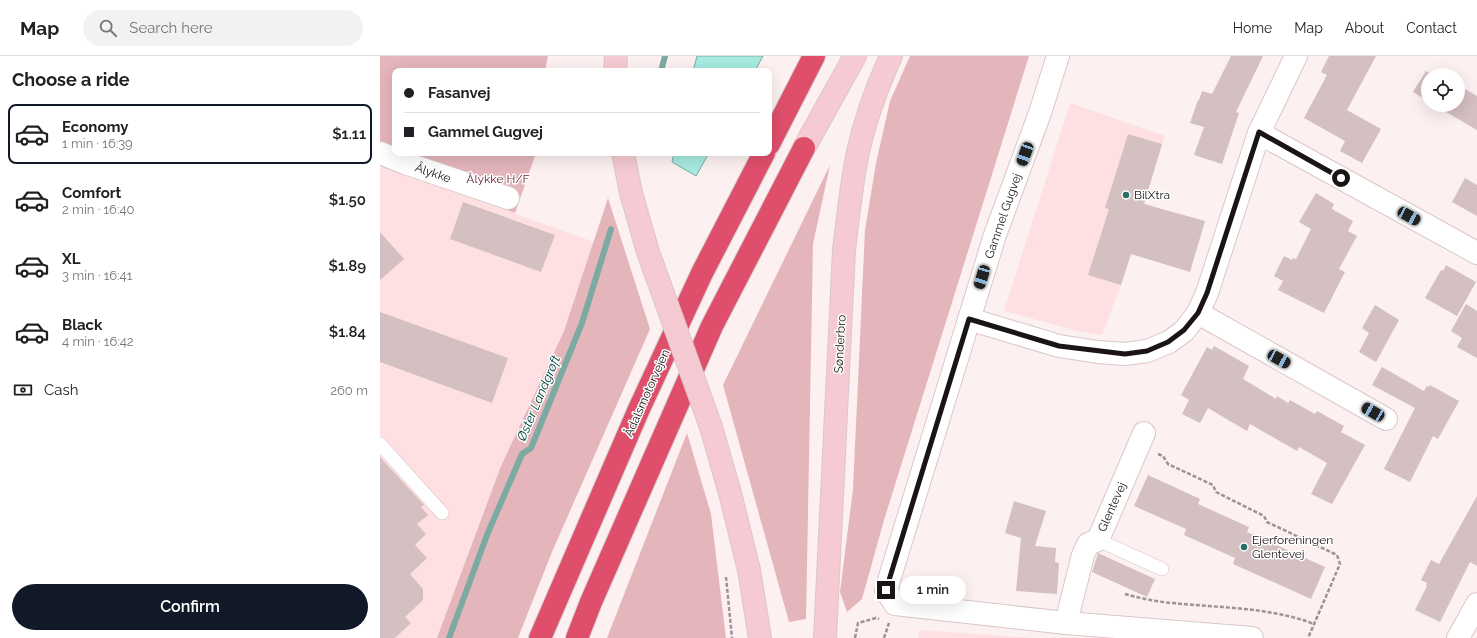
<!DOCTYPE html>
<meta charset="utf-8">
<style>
:root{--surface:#fff;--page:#f2f2f2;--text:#202124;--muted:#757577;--line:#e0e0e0;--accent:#111827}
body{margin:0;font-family:Raleway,sans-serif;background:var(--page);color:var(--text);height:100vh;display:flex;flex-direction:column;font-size:15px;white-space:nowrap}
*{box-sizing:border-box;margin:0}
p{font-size:13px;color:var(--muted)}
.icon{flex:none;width:22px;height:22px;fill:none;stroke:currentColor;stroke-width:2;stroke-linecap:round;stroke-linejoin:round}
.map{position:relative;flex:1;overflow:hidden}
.details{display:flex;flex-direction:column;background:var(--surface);width:380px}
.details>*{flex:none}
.top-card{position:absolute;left:12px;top:12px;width:380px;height:88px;border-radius:8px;box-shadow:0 4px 16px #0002;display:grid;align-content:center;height:88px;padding:0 12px;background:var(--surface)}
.buttons{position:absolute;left:1041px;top:12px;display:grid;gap:8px}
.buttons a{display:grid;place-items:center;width:44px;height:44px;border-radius:50%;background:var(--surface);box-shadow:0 4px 16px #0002;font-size:20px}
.end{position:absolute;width:18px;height:18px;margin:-9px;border:5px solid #1b1415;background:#fff;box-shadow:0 0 0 2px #fff}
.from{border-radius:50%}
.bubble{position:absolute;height:28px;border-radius:14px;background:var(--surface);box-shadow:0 4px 16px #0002;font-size:13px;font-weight:600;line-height:28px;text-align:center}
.car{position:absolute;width:12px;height:24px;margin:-12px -6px;border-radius:5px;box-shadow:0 0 3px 1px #0007;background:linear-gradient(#222 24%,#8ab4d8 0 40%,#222 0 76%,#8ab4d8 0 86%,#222 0)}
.top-card b{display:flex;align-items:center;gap:14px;height:38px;font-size:15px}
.top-card b+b{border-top:1px solid var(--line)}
.top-card i{width:10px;height:10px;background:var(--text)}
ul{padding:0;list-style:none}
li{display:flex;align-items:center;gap:12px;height:60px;margin:0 8px 6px;padding:0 4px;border:2px solid transparent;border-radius:8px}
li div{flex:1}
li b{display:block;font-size:15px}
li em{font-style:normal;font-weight:600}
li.current{border-color:var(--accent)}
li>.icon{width:36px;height:36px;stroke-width:1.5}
h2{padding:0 12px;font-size:18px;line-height:48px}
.pay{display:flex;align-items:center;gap:10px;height:44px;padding:0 12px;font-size:15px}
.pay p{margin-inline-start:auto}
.action{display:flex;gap:8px;margin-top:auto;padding:8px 12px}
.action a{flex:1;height:46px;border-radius:24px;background:var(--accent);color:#fff;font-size:16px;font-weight:600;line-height:46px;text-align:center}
header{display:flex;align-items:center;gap:24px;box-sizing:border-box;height:56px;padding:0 20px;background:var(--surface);border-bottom:1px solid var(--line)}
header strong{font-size:19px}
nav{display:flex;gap:22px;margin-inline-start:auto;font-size:14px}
.search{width:280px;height:36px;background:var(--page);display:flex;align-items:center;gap:10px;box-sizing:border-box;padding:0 14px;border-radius:22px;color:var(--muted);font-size:15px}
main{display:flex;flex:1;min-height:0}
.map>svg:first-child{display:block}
.built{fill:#fee0e2}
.green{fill:#e4b5ba}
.water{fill:#a6eae0;stroke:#7caaa3}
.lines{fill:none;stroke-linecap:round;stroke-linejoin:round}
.stream{stroke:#7caaa3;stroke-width:6}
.building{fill:#d4bfc1}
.lane-casing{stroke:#dbc6c8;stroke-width:14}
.street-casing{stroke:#dbc6c8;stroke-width:24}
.secondary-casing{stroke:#dbc6c8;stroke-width:24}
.highway-casing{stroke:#d1d0d0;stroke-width:24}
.path{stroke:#9d9394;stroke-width:2.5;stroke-dasharray:4 2;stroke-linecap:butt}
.lane{stroke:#fff;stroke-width:13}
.street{stroke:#fff;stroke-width:22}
.secondary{stroke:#f5cad3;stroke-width:22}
.highway{stroke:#df4f6b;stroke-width:22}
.secondary-bridge-casing{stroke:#dbc6c8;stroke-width:24;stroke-linecap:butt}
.secondary-bridge{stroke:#f5cad3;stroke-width:22}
.route{stroke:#1b1415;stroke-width:5}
.poi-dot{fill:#287067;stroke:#fff;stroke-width:1.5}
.labels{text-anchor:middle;stroke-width:3;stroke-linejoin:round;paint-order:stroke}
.street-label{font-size:12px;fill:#1b1415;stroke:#fff}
.park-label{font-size:12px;fill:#621e2b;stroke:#fff}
.poi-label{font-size:12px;fill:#1b1415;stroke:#fff;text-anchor:start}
.water-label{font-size:13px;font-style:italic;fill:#01413b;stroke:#fff}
</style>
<header>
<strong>Map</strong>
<div class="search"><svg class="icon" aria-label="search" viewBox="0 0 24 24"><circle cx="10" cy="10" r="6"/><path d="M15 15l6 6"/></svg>Search here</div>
<nav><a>Home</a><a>Map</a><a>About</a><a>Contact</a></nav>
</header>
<main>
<section class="details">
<h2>Choose a ride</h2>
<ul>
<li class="current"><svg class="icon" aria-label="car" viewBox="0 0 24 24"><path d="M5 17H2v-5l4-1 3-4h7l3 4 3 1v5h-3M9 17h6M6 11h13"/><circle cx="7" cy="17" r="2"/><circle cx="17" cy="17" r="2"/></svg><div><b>Economy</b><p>1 min · 16:39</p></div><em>$1.11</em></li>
<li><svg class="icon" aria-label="car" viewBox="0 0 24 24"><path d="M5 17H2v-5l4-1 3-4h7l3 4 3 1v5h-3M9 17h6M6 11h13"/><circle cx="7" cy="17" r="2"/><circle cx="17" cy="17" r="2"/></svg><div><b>Comfort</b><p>2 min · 16:40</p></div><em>$1.50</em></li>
<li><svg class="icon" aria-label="car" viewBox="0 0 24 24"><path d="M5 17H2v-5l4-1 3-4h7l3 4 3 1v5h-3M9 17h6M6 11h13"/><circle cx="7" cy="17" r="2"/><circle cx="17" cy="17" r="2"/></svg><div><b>XL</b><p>3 min · 16:41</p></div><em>$1.89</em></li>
<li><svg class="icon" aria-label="car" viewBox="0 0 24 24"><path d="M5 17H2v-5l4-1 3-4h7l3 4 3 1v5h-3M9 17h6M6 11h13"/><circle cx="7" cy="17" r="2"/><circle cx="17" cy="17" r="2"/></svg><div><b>Black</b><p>4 min · 16:42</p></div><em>$1.84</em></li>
</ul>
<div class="pay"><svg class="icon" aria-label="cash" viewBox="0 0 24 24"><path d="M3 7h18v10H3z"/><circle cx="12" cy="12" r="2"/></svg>Cash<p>260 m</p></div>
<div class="action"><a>Confirm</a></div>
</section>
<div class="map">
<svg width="1097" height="582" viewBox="0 0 1097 582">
<rect width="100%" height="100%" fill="#fdf0f1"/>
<!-- built -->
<g class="built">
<path d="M690 47 785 80 764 147 774 150 760 194 753 193 741 229 722 279 698 275 624 255Z"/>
<path d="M0 109 214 186 184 275 121 410 58 582H0Z"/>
<path d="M540 574 653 582H538Z"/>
</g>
<!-- green -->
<g class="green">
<path d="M0 0H168L165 15H15V97H156L135 157 0 109Z"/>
<path d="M530 0H649L504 464 482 543 467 556 460 536 473 433 485 174 496 107 510 45Z"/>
<path d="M450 109 433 188 426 563 409 566 343 329Z"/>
<path d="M228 142 270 273 172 496 138 582H57L121 410 184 275Z"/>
<path d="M307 377 331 458 346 582H227Z"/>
</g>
<!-- water -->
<g class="water">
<path d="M317 0H383L375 15H313Z"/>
<path d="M294 97H329L316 120 292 106Z"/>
</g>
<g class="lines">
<!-- stream -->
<g class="stream">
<path d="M281 15 285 0"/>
<path d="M69 582 107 479 142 398 151 392 202 267 231 173"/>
</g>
</g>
<!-- building -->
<g class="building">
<path d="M851 0H883L856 56 859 57 842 108 814 99 824 71 810 67 818 44H819L822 35 832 38Z"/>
<path d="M949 0H996L967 54 1001 73 982 107 960 95 965 85 924 62 947 19 941 16Z"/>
<path d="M1046 15 1053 19H1048V45L1033 36Z"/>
<path d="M1078 29 1097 40V74L1054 49H1078Z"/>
<path d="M748 78 782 88 764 148 825 165 810 216 751 198 741 229 708 219 729 153 725 152Z"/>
<path d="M1085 122 1097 129V160L1072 146Z"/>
<path d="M936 137 954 148 952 153 973 165 968 175 977 180 959 213 965 216 944 257 898 234 903 225 894 220 904 200 912 204 913 202 916 203 931 173 919 166Z"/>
<path d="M83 146 175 179 161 216 70 183Z"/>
<path d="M0 176 24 203 0 224Z"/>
<path d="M1066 209 1096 226 1077 260 1045 242 1061 214 1063 215Z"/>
<path d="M1086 248 1097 255V302L1077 291 1082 282 1071 275Z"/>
<path d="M995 249 1019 264 996 306 979 296 989 277 982 272Z"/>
<path d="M0 256 128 302 112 347 0 306Z"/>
<path d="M834 290 869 310 863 323 896 343 897 340 908 347 910 344 935 358 937 355 964 370 961 376 985 389 952 448 931 438 947 407 919 391 917 395 870 368 867 375 828 352 820 367 802 358 809 344 801 339 827 291 832 294Z"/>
<path d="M1002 311 1044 335 1047 330 1049 331 1050 329 1079 345 1058 383 1053 380 1030 426 1004 413 1035 352 992 329Z"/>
<path d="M0 401 44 449 41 451 48 459 37 468 46 478 35 489 47 502 30 518 43 533V544L25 561 31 567 15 582H0Z"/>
<path d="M768 419 820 443 818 448 869 471 867 476 945 511 931 543 853 508 855 502 804 479 806 473 754 450Z"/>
<path d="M1097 440V510L1090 506 1060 566 1035 554 1047 530 1046 529 1047 527 1041 524 1051 504 1059 508Z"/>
<path d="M634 445 666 455 655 490 676 492 675 506 679 507 677 538 636 535 641 482 625 477Z"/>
<path d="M718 497 775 523 767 541 712 516Z"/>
</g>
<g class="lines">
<!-- lane casing -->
<g class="lane-casing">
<g id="lane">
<path d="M0 388 62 457"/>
<path d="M718 484 782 513"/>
</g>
</g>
<!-- street casing -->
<g class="street-casing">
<g id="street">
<path d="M678 0 660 57 615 179 506 534 515 548 686 567 872 582"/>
<path d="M879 77 1097 197"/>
<path d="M0 97 25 107 128 142"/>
<path d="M818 257 1006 363"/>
<path d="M589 263 679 290 718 296 745 298 767 295 789 286 804 275 818 257 827 237 879 77 916 0"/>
<path d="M686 567 703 499 708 488 718 484 764 377"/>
<path d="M1078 582 1097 548"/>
</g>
</g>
<!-- secondary casing -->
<g class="secondary-casing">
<g id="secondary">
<path d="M235 15 236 0"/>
<path d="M424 92 475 0"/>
<path d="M369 514 380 582"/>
<path d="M445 582 464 194C468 162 471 129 478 96 485 64 497 31 511 0"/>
</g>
</g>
<!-- highway casing -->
<g class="highway-casing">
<g id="highway">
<path d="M389 88 434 0"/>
<path d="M160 582 259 353 322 217 384 97"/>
<path d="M197 582 211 546 332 270 424 92"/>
</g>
</g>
<!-- path -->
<g class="path">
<path d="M778 398 783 400 788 408 833 429 836 436 884 460 887 466 957 499 960 508 928 582"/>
<path d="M346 521 352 582"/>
<path d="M745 538C760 542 777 546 793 547 840 552 890 551 934 568"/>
<path d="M475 582 478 567 496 562 499 563"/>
<path d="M504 582 509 567"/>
</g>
<!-- lane -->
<use href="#lane" class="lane"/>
<!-- street -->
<use href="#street" class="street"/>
<!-- secondary -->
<use href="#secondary" class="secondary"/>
<!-- highway -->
<use href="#highway" class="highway"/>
<!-- secondary-bridge casing -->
<g class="secondary-bridge-casing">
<path id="secondary-bridge" d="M243 97 251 137 268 196 331 371 350 437 369 514"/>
</g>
<!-- secondary-bridge -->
<use href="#secondary-bridge" class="secondary-bridge"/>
</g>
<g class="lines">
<!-- route -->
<path class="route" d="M506 534 589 263 679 290 745 298 767 295 788 286 804 274 818 257 827 237 879 76 961 122"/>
</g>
<!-- markers -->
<g class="poi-dot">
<circle cx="746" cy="139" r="4"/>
<circle cx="864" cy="491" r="4"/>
</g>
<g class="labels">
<!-- street labels -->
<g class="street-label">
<text transform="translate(53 117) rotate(19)" y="4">Ålykke</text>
<text transform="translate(623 160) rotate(-71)" y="4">Gammel Gugvej</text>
<text transform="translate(460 288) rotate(-87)" y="4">Sønderbro</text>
<text transform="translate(267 337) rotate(-66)" y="4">Ådalsmotorvejen</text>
<text transform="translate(732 451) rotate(-66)" y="4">Glentevej</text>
</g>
<!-- park labels -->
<g class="park-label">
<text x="118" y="127">Ålykke H/F</text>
</g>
<!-- poi labels -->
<g class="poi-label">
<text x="754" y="143">BilXtra</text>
<text x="872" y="488">Ejerforeningen<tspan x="872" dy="14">Glentevej</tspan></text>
</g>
<!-- water labels -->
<g class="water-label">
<text transform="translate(158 342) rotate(-67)" y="5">Øster Landgrøft</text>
</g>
</g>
</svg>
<div class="buttons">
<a><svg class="icon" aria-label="locate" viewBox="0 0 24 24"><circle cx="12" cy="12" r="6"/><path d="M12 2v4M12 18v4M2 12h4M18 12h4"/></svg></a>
</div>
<i class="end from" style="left:961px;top:122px"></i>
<i class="end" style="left:506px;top:534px"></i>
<div class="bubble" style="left:520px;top:520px;width:66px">1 min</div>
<i class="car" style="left:645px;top:98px;rotate:200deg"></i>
<i class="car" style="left:1029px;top:160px;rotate:119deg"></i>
<i class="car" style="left:602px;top:221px;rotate:197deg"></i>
<i class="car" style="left:899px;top:303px;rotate:119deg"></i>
<i class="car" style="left:993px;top:356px;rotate:300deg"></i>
<div class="top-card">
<b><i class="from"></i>Fasanvej</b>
<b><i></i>Gammel Gugvej</b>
</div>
</div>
</main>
